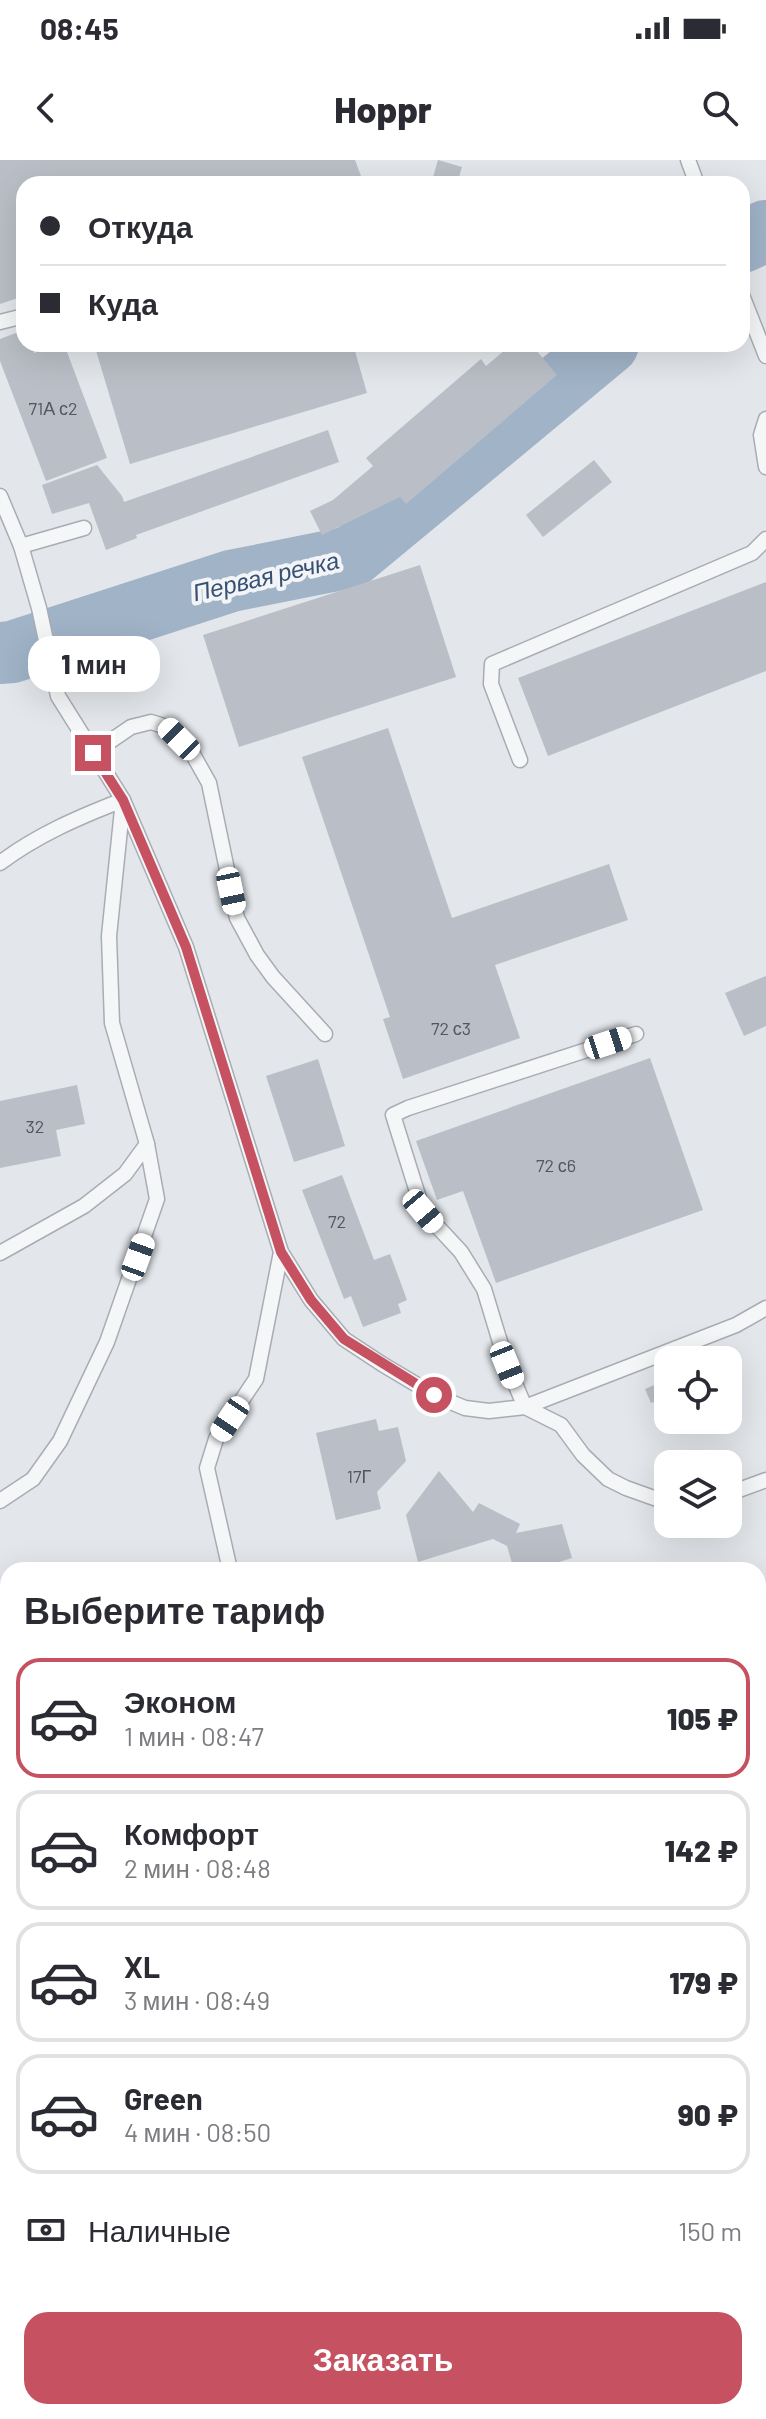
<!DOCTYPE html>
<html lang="ru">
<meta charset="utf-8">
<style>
:root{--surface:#fff;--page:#f7f7f7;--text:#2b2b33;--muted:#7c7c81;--line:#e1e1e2;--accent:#c65161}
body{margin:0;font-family:Barlow,sans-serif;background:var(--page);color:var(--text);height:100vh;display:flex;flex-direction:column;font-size:30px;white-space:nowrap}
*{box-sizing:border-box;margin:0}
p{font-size:26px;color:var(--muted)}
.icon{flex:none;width:44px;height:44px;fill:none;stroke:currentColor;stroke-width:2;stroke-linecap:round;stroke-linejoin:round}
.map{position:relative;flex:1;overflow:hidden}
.drawer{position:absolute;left:0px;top:1402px;width:766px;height:858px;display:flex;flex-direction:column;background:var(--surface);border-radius:24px 24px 0 0;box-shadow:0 8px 32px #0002}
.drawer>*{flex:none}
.guide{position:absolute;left:16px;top:16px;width:734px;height:176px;border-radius:24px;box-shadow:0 8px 32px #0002;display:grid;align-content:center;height:176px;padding:0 24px;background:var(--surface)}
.buttons{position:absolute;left:654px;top:1186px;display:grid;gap:16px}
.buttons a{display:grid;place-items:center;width:88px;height:88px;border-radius:16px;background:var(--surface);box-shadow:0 8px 32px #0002;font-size:40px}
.end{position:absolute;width:36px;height:36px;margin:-18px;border:10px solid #c65161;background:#fff;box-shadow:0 0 0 4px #fff}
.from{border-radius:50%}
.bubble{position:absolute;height:56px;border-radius:24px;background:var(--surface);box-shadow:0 8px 32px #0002;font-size:26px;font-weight:800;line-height:56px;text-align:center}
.car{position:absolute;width:24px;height:48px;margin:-24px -12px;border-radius:10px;box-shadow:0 0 6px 2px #0007;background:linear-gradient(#fff 24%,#345 0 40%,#fff 0 76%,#345 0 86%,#fff 0)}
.guide b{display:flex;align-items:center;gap:28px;height:76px;font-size:30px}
.guide b+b{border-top:2px solid var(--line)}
.guide i{width:20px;height:20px;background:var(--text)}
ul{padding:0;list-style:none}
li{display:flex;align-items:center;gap:24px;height:120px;margin:0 16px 12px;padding:0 8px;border:4px solid var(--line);border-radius:24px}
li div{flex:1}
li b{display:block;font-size:30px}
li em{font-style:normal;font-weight:800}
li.selected{border-color:var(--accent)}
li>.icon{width:72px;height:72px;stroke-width:1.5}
h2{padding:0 24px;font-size:36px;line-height:96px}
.pay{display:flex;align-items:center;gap:20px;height:88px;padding:0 24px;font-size:30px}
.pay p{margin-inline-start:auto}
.primary-button{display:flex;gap:16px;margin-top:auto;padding:16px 24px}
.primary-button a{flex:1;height:92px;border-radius:24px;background:var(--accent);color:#fff;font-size:32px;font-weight:800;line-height:92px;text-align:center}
.status{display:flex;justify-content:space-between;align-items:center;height:56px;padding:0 40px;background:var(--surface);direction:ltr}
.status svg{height:22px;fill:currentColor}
header{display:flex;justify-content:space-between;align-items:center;height:104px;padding:0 24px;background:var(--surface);font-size:36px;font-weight:800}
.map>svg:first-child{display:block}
.forest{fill:url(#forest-firs)}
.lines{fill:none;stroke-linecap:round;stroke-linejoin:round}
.river{stroke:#a0b3c7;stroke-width:62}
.building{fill:#babfc7}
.service-casing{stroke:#a8adb4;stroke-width:17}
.minor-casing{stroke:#a8adb4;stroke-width:33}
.service{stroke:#f5f6f8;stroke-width:14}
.minor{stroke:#f5f6f8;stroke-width:30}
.rail-casing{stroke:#7d8593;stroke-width:9}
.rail{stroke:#f2f4f7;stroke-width:6;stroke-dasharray:18;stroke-linecap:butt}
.route{stroke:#c65161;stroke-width:10}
.labels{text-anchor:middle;stroke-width:8;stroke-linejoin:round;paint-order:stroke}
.number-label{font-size:18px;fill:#505662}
.water-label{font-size:24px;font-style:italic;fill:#385172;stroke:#f2f4f7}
</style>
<div class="status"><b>08:45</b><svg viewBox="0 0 49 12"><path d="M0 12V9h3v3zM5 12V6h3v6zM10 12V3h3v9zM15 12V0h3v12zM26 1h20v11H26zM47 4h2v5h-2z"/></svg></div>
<header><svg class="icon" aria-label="back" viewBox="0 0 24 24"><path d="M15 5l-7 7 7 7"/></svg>Hoppr<svg class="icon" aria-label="search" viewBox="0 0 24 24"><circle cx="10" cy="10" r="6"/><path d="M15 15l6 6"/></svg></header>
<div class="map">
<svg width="766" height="2259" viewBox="0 0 766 2259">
<defs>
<pattern id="forest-firs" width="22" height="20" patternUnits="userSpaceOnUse" patternTransform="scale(2)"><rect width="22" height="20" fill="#c8d3c4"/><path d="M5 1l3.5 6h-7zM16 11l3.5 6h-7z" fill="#acb6aa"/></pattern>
</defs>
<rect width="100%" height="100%" fill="#e3e6ea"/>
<!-- forest -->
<g class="forest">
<path d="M766 1539V1619L758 1621V1542Z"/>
<path d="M766 1773V2114L758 2119V1774Z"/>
<path d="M758 2226H766V2259H599L623 2252H758Z"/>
<path d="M140 2252H391L368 2259H104Z"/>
</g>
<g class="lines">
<!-- river -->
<g class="river">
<path d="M742 82 766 71"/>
<path d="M0 493 12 492 231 421 351 397 608 184"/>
</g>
</g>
<!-- building -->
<g class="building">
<path d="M0 0H355L364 24H24V136L0 144Z"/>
<path d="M438 0 462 7 457 24H431Z"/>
<path d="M24 170V184H31L34 193 57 184H64L107 298 46 321 0 201V179Z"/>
<path d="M94 184H353L367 233 130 304Z"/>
<path d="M512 184H531L557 215 406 344 400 337 322 375 310 351 333 340 373 306 366 298 481 199 486 206Z"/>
<path d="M328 270 339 302 136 375 137 378 106 390 89 343 52 354 42 325 97 305 122 336 124 342Z"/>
<path d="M594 300 612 322 543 377 526 355Z"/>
<path d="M420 405 456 517 239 587 203 475Z"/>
<path d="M766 422V511L548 596 518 518Z"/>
<path d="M388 568 452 758 609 704 628 760 495 805 520 878 403 919 383 859 390 857 302 597Z"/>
<path d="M766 816V866L744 876 725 833Z"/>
<path d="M650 898 703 1050 496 1123 463 1031 437 1040 416 981Z"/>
<path d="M318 899 345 986 294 1002 266 916Z"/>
<path d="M77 925 85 964 56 970 61 996 0 1008V941Z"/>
<path d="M342 1015 374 1100 390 1094 407 1140 398 1144 401 1153 363 1167 351 1136 344 1139 302 1030Z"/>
<path d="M668 1219V1236L651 1243 645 1229Z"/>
<path d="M376 1259 379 1271 398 1267 406 1301 377 1332 381 1349 336 1360 316 1273Z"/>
<path d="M439 1311 473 1352 479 1343 520 1364 516 1373 562 1364 572 1398 534 1410H514L507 1386 493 1379 418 1402 406 1355Z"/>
<path d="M8 1477V1524L2 1525 0 1479Z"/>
<path d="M766 1695V1754L758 1756V1697Z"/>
<path d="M8 1919V2070L0 2071V1920Z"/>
</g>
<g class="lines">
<!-- service casing -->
<g class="service-casing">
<g id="service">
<path d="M688 0 697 24"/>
<path d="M742 135 766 196"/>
<path d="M0 162 24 156"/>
<path d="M766 259 761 275 766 307"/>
<path d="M0 336 21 386 39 448 58 536 123 640 186 787 281 1092 311 1140 344 1179 382 1204 434 1235 465 1248 489 1251 525 1247 736 1165 766 1148"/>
<path d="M21 386 84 368"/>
<path d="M93 593 131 567 151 562 167 567 191 591 209 623 237 758 257 795 273 817 325 874"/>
<path d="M520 600 491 524 492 504 752 393 766 379"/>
<path d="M0 703C37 675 79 657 123 640L109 776 112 863 147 984 125 1014 84 1046 0 1093"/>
<path d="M636 874 408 948 393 955 423 1051 461 1092 484 1129 507 1205 525 1247 561 1265 583 1295 608 1319 626 1328 668 1343"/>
<path d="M728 1334 766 1320"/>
<path d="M0 1341 33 1319 60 1281 107 1182 157 1039 147 984"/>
<path d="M230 1410 207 1308 216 1279 256 1219 281 1092"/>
<path d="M0 1866 8 1863"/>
<path d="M0 2166 8 2165"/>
</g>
</g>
<!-- minor casing -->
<g class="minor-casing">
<g id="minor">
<path d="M758 2182 766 2179"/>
<path d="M482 2259 507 2252"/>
</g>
</g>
<!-- service -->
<use href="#service" class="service"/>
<!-- minor -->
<use href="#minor" class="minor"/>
<!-- rail casing -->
<g class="rail-casing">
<g id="rail">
<path d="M758 1650 766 1648"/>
<path d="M0 1764 8 1763"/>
</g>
</g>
<!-- rail -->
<use href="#rail" class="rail"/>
</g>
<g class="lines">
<!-- route -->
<path class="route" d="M93 593 123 640 186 787 281 1092 311 1140 344 1179 434 1235"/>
</g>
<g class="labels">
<!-- number labels -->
<g class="number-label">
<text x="53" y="255">71А с2</text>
<text x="451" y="875">72 с3</text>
<text x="35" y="973">32</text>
<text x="556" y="1012">72 с6</text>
<text x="337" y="1068">72</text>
<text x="359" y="1323">17Г</text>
</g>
<!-- water labels -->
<g class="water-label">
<text transform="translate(266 417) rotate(-13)" y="8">Первая речка</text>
</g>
</g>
</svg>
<div class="buttons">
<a><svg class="icon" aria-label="locate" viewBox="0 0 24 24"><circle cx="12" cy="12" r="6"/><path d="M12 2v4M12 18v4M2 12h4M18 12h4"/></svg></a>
<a><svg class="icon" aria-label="layers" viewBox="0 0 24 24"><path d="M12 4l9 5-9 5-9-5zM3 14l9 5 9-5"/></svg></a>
</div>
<i class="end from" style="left:434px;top:1235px"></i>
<i class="end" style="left:93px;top:593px"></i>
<div class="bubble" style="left:28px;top:476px;width:132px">1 мин</div>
<i class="car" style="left:179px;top:579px;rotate:315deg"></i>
<i class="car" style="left:231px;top:731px;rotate:168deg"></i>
<i class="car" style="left:608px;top:883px;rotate:72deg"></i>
<i class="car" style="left:423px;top:1051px;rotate:140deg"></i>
<i class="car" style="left:138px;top:1097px;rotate:20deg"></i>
<i class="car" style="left:507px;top:1205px;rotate:158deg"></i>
<i class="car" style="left:230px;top:1259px;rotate:214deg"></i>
<div class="guide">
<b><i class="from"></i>Откуда</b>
<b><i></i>Куда</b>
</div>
<section class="drawer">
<h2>Выберите тариф</h2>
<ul>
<li class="selected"><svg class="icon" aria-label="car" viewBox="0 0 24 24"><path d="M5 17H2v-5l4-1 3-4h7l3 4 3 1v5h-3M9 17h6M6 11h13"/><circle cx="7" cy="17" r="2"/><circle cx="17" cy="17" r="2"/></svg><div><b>Эконом</b><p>1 мин · 08:47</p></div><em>105 ₽</em></li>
<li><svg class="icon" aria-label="car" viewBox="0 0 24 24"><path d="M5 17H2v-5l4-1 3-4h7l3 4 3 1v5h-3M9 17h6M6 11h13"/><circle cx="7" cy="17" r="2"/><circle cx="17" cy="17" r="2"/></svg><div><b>Комфорт</b><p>2 мин · 08:48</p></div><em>142 ₽</em></li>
<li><svg class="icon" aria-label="car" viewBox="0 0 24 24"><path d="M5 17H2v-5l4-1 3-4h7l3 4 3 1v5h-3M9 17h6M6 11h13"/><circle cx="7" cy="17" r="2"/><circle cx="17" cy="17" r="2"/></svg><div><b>XL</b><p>3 мин · 08:49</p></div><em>179 ₽</em></li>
<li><svg class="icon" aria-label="car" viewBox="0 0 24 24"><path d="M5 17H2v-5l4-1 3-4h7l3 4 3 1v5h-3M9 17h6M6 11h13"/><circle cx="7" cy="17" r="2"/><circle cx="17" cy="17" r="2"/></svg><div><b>Green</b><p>4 мин · 08:50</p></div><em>90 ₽</em></li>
</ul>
<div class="pay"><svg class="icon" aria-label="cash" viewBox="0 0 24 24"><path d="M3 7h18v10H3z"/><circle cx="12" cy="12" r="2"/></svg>Наличные<p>150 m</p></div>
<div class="primary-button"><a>Заказать</a></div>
</section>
</div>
